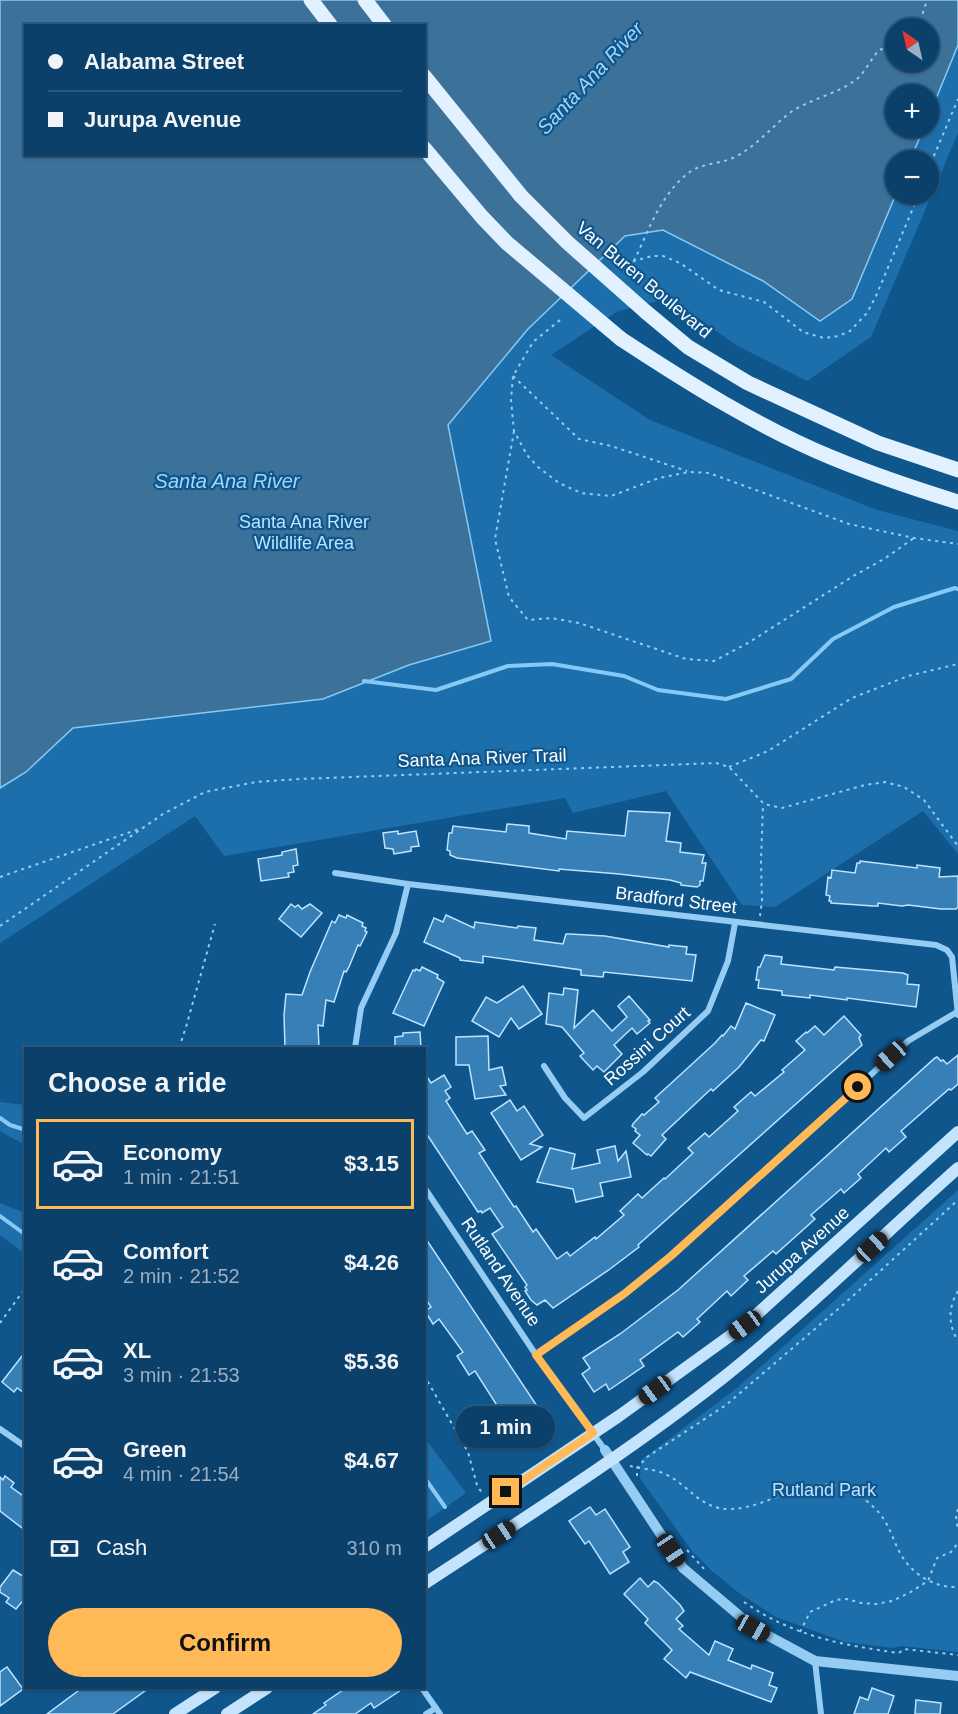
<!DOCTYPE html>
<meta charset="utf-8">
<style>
:root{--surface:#0b406a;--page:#144770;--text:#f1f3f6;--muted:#9aafc1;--line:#2b597e;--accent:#ffb957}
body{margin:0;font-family:Arial,sans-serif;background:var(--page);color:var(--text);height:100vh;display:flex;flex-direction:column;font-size:22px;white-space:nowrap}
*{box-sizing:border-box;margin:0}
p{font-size:20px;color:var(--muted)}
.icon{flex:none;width:33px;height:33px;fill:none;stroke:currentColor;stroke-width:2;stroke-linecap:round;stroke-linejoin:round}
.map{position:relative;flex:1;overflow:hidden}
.details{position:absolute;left:24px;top:1047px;width:402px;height:642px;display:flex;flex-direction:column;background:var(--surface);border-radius:0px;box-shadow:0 2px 4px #0004,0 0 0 2px var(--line)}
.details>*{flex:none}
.hud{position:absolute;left:24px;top:24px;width:402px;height:132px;border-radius:0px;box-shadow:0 2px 4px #0004,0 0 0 2px var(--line);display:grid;align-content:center;height:132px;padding:0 24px;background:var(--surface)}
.needle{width:39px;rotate:326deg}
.fabs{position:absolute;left:885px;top:18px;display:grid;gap:12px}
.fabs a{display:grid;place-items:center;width:54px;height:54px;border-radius:50%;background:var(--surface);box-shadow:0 2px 4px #0004,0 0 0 2px var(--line);font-size:30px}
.end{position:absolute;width:27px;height:27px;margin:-14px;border:8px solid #ffb957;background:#111;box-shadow:0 0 0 3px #111}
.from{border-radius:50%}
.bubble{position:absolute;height:42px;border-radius:21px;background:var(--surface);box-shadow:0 2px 4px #0004,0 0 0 2px var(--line);font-size:20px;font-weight:600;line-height:42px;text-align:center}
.car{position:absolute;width:18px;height:36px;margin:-18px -9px;border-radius:8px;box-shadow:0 0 4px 2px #0007;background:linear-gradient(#222 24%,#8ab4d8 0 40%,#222 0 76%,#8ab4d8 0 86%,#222 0)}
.hud b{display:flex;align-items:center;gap:21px;height:57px;font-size:22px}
.hud b+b{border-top:2px solid var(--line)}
.hud i{width:15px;height:15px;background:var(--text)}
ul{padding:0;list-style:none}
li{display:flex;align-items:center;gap:18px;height:90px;margin:0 12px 9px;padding:0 12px;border:3px solid transparent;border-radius:0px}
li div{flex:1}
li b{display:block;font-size:22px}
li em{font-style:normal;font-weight:600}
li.selected{border-color:var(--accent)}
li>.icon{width:54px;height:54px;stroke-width:1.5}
h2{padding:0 24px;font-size:27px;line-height:72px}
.pay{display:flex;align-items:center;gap:15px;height:66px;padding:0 24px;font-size:22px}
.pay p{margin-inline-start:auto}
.button{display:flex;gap:12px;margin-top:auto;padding:12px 24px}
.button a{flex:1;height:69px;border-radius:36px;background:var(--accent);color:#111;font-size:24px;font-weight:600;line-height:69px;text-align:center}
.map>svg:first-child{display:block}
.green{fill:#1d6fab;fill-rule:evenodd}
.water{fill:#3c719a;stroke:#86c9f7;stroke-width:1.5;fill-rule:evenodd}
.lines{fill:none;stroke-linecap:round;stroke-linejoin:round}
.stream{stroke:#86c9f7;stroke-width:4}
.building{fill:#3680b7;stroke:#bde3fe;stroke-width:1.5}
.path{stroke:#95ccf3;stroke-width:2;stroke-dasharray:3 4.5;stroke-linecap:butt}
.minor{stroke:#95ccf3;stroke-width:6}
.tertiary{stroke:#95ccf3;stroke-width:10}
.secondary{stroke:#c4e4fd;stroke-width:12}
.primary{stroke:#e1f1ff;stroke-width:15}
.primary-bridge{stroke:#e1f1ff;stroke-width:15}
.route{stroke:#ffb957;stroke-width:8}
.labels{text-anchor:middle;stroke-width:4.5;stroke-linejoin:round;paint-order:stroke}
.street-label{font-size:18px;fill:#fff;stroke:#0f568d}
.park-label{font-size:18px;fill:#bde3fe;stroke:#0f568d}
.water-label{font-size:20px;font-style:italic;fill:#a1d5fa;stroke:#0f568d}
</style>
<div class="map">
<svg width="958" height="1714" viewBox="0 0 958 1714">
<rect width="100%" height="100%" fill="#0f568d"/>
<!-- green -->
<g class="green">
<path d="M0 0H958V133L871 337 807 381 736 345 670 298 618 311 551 355 650 420 877 510 958 531V854L923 811 775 907 742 905 666 791 573 813 565 798 224 856 195 816 0 943ZM26 26H424V154H26ZM896 28H928V62H896ZM896 94H928V128H896ZM896 160H928V194H896Z"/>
<path d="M0 1102 25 1105V1145L0 1131Z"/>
<path d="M958 1190V1652L902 1646 892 1648 845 1642 776 1617 739 1593 712 1571 692 1551 640 1478 641 1460 737 1388Z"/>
<path d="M0 1203 25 1213V1254L0 1235Z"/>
<path d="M424 1437 466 1493 426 1521 424 1519Z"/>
</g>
<!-- water -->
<path class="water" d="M0 0H958V45L929 116 928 94H896V128H924L910 160H896V194L852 299 820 321 763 281 663 230 625 236 528 329 448 425 491 641 409 665 323 699 73 728 26 772 0 788ZM26 26H424V154H26ZM896 28H928V62H896Z"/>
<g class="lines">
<!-- stream -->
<g class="stream">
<path d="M364 681 436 690 508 666 552 664 624 676 658 690 726 699 791 679 833 639 894 607 955 588 958 589"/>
<path d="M0 1118 10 1125 26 1130"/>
<path d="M0 1216 26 1235"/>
<path d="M424 1477 445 1507"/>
</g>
</g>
<!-- building -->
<g class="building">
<path d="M628 811 670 813 666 841 681 843 680 852 704 855 702 863H706L703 881H700V885L697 887 681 885V883L670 880 619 874 559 869V871L457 858 450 855V851L447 850 449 833H452L453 826 506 832 507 824 529 826V833L566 839 567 831 625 836Z"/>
<path d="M398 831V834L416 831 419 846 411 847V851L394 854 393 849 385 848 383 833Z"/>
<path d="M296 849 298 865 293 866 294 872 288 873 289 877 261 881 258 859 282 855V852Z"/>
<path d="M860 861 917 868V865L940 868 939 877 958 876V907L956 909H941L908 905 902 906 878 903V906H873L831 903V901H829L830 896 826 895 828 877 831 878 832 870 855 873 857 863H860Z"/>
<path d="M291 904 295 907 298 905 302 909 310 904 322 913 301 937 279 919Z"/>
<path d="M339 915 346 918 347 915 363 923 362 926 366 928 365 931 367 932 360 946 358 945 349 967 346 972 344 971 334 1002 326 1000 323 1026 318 1025 319 1048H285L284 1015 286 994 302 995 310 972 332 921 335 923Z"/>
<path d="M446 915 474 928 475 922 517 928 518 926 536 928 534 940 563 944 566 934H570L605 936 669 947V945L687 947 686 954 696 955 692 981 604 972 603 977 581 975V970L483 956V963L460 960V958L424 942 434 918 443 922Z"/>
<path d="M765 955 782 957 781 964 834 970 835 967 903 973 908 975 907 984 919 985 916 1007 847 998V1000L810 995V998L782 995V991L758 988 759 980H756L758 967H760Z"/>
<path d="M422 967 438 975 437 978 444 982 424 1026 393 1013 413 970 415 971 416 969 420 971Z"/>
<path d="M523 986 542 1014 519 1029 511 1018 499 1037 472 1021 486 997 497 1003Z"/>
<path d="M564 988 578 990 574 1028 593 1010 612 1031 627 1017 618 1006 629 996 650 1020 648 1021 650 1023 637 1034 632 1028 614 1045 622 1054 604 1072 597 1066 593 1070 580 1056 584 1053 562 1027 546 1024 549 993 563 995Z"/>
<path d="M746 1003 775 1015 764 1041 761 1040 739 1067 713 1091 711 1089 662 1135 666 1139 651 1156 648 1154 647 1155 633 1143 640 1135 635 1131 636 1129 632 1126 633 1124 642 1114 644 1115 659 1102 655 1098 715 1043 722 1035 723 1036 731 1026 735 1029Z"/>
<path d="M844 1016 861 1035 859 1038 862 1045 638 1245 639 1247 610 1269 553 1308 545 1300 537 1305 531 1300 525 1291 527 1290 525 1287 527 1285 492 1234 503 1227 490 1208 482 1213 481 1211 478 1212 424 1130V1072L431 1083 444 1075 451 1087 445 1091 450 1098 446 1101 467 1134 472 1131 485 1150 479 1153 514 1207 516 1206 533 1232 536 1229 557 1259 567 1252 570 1256 595 1237 596 1239 624 1215 620 1211 638 1194 642 1198 664 1178 665 1179 693 1153 688 1148 705 1133 709 1137 738 1111 734 1107 751 1092 755 1096 784 1072 782 1070 805 1050 796 1041 806 1032 807 1033 815 1026 824 1035Z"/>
<path d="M420 1032 421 1048H395V1037L403 1036V1033Z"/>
<path d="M488 1036 489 1070 502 1067 506 1085 500 1086 506 1095 475 1099 469 1065H456V1037Z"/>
<path d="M958 1055V1084L951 1090 949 1089 901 1131 906 1137 889 1152 886 1148 858 1174 861 1178 844 1193 841 1189 811 1215 815 1219 776 1254 773 1251 744 1276 748 1280 731 1296 727 1291 697 1319 700 1322 683 1337 678 1332 640 1360 644 1366 609 1390 606 1384 594 1392 582 1374 590 1368 583 1358 620 1334 678 1290 935 1058 937 1057 941 1061 943 1060 947 1064Z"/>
<path d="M510 1100 517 1111 524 1106 543 1135 530 1144 542 1147 521 1160 491 1113Z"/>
<path d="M615 1146 618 1161 626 1151 631 1177 600 1183 603 1196 576 1202 573 1189 537 1182 550 1148 575 1154 572 1169 600 1163 597 1150Z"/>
<path d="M424 1236 547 1421 538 1429 543 1437 525 1449 475 1371 469 1375 457 1356 463 1352 439 1319 433 1324 425 1311 431 1307 424 1296Z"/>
<path d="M26 1351V1394L17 1388 14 1392 2 1382Z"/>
<path d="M5 1476 14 1483 11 1487 26 1498V1531L0 1511V1477L3 1480Z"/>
<path d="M590 1507 596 1515 605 1509 630 1547 623 1552 629 1562 610 1574 589 1541 585 1544 569 1521Z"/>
<path d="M13 1570 26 1578V1597L16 1609 6 1602 9 1598 0 1592V1587Z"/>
<path d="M640 1578 648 1587 654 1581 658 1583 680 1605 684 1611 676 1619 683 1626 679 1629 709 1655 715 1641 733 1649 728 1660 751 1669 752 1665 773 1673 769 1685 777 1688 771 1702 690 1672 686 1678 664 1659 672 1650 645 1623 648 1619 624 1594Z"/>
<path d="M7 1667 23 1689 0 1706V1672Z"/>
<path d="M82 1688H149L113 1714H47Z"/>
<path d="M346 1688H404L374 1708 371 1703 355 1714H313L326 1705 324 1703Z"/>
<path d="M872 1688 894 1696 888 1714H854L860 1697 868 1700Z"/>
<path d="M916 1700 941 1703 940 1714H915Z"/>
</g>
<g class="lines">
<!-- path -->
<g class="path">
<path d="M918 28 927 0"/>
<path d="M928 170 958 99"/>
<path d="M634 261C648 232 660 196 686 175 700 162 721 165 737 156 757 145 770 129 787 115 806 99 844 93 860 76 867 68 872 58 879 50L896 46"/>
<path d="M627 266 634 261 652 256H663L680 263 719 290 764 302 803 332 824 338 839 336 850 331 867 313 876 296 919 194"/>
<path d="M560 320 533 342 513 376 511 400 514 431 527 455 538 467 559 483 581 493 611 496 659 478 689 472 709 473 849 524 914 538 958 544"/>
<path d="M513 376 579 439 611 446 687 471"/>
<path d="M514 431 495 539 509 597 528 620 551 618 579 623 686 659 714 661 748 643 855 575 884 559 914 538"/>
<path d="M729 767 768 751 852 698 908 676 958 664"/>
<path d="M0 877 139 829"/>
<path d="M760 916 762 901 761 861 763 805"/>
<path d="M0 926 163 814 205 792 256 782 300 779 716 763 729 767 764 804 782 808 865 785 885 782 904 787 924 800 958 846"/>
<path d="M179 1048 186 1027 215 924"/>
<path d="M958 1291C948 1308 948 1324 958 1341"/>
<path d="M0 1323 26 1287"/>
<path d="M424 1375 468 1452 477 1485 482 1493"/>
<path d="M630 1466C641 1469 655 1469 665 1474 691 1486 699 1510 732 1509 773 1507 810 1470 852 1491 862 1497 873 1505 880 1514 889 1525 893 1539 899 1551 910 1573 933 1588 958 1587"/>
<path d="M637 1476V1468L647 1457 726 1405 844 1304 958 1200"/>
<path d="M958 1509 956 1516 958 1531"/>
<path d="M687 1550 705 1570"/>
<path d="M744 1602C793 1636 841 1645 899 1653L904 1649 958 1655"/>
<path d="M800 1632 810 1612 836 1600 847 1599 861 1603 876 1604 892 1601 909 1593 928 1581 937 1558 951 1552 958 1543"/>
</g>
<!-- minor -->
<g class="minor">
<path d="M335 873 408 884 936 945 947 950 952 957 958 1015"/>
<path d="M355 1048 361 1008 396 933 408 884"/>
<path d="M544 1066 565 1098 584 1118 643 1072 708 1011 728 961 735 923"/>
<path d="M424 1187 536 1355 605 1450"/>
<path d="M536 1355 624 1294 671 1256 908 1041 957 1012"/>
<path d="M0 1429 26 1447"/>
<path d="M815 1661 821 1714"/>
<path d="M422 1688 440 1714"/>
<path d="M426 1714 436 1708"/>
</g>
<!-- tertiary -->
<path class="tertiary" d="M605 1450 683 1568 754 1628 815 1661 958 1676"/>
<!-- secondary -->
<g class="secondary">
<path d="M424 1547 619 1416 745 1325 958 1132"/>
<path d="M424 1584C526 1517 629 1452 724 1377 806 1311 880 1238 958 1168"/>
<path d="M175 1714 215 1688"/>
<path d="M227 1714 267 1688"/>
</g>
<!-- primary -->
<g class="primary">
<path d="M311 0 331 26"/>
<path d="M365 0 385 26"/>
<path d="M646 312 688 347 748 383 878 443 958 470"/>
<path d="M621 339C688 383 758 427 833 458 874 475 916 489 958 502"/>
</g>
<!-- primary-bridge -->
<g class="primary-bridge">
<path d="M424 76 521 196 567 242 646 312"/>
<path d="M424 148 482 217 507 243 621 339"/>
</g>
</g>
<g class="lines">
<!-- route -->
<path class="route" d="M506 1492 593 1433 536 1355 624 1294 671 1256 858 1087"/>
</g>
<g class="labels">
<!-- street labels -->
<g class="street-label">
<text transform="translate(644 280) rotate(40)" y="6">Van Buren Boulevard</text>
<text transform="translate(482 758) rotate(-2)" y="6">Santa Ana River Trail</text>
<text transform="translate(676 900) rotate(7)" y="6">Bradford Street</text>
<text transform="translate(647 1046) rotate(-42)" y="6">Rossini Court</text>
<text transform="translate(802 1250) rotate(-42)" y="6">Jurupa Avenue</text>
<text transform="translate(501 1272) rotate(56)" y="6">Rutland Avenue</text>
</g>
<!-- park labels -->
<g class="park-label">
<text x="304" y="528">Santa Ana River<tspan x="304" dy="21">Wildlife Area</tspan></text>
<text x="824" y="1496">Rutland Park</text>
</g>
<!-- water labels -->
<g class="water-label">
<text transform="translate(590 78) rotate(-47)" y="7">Santa Ana River</text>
<text x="227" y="488">Santa Ana River</text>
</g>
</g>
</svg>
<div class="fabs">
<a><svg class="needle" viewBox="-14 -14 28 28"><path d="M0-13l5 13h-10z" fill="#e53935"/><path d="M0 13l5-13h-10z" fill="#9aafc1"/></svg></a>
<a>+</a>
<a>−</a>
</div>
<i class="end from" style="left:858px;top:1087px"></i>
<i class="end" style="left:506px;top:1492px"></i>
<div class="bubble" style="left:456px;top:1406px;width:99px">1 min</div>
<i class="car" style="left:891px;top:1056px;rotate:228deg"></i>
<i class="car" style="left:872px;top:1247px;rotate:47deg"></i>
<i class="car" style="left:745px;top:1325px;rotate:234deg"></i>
<i class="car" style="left:655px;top:1390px;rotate:234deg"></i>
<i class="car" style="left:499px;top:1535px;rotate:57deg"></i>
<i class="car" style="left:671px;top:1550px;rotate:146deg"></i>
<i class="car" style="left:753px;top:1628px;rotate:119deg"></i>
<div class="hud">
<b><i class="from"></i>Alabama Street</b>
<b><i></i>Jurupa Avenue</b>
</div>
<section class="details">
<h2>Choose a ride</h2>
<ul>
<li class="selected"><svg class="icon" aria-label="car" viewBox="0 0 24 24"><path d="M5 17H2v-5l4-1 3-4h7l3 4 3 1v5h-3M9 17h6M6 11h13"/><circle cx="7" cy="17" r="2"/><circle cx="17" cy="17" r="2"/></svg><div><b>Economy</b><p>1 min · 21:51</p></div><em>$3.15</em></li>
<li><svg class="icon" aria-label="car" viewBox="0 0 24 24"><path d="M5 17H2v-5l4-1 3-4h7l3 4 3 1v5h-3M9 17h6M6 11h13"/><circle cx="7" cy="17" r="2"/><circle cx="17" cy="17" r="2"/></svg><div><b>Comfort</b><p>2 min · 21:52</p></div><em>$4.26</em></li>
<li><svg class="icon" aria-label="car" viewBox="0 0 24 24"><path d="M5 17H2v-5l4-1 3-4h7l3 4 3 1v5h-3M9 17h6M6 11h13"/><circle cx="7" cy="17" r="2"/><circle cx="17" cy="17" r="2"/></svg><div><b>XL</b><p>3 min · 21:53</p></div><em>$5.36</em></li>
<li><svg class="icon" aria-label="car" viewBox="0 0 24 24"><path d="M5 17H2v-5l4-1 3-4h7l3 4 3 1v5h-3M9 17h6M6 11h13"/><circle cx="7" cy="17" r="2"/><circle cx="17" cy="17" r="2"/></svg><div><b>Green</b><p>4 min · 21:54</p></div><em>$4.67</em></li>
</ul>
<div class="pay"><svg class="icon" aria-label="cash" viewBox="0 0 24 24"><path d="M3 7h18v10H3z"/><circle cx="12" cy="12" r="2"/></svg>Cash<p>310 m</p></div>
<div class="button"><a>Confirm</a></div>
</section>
</div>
